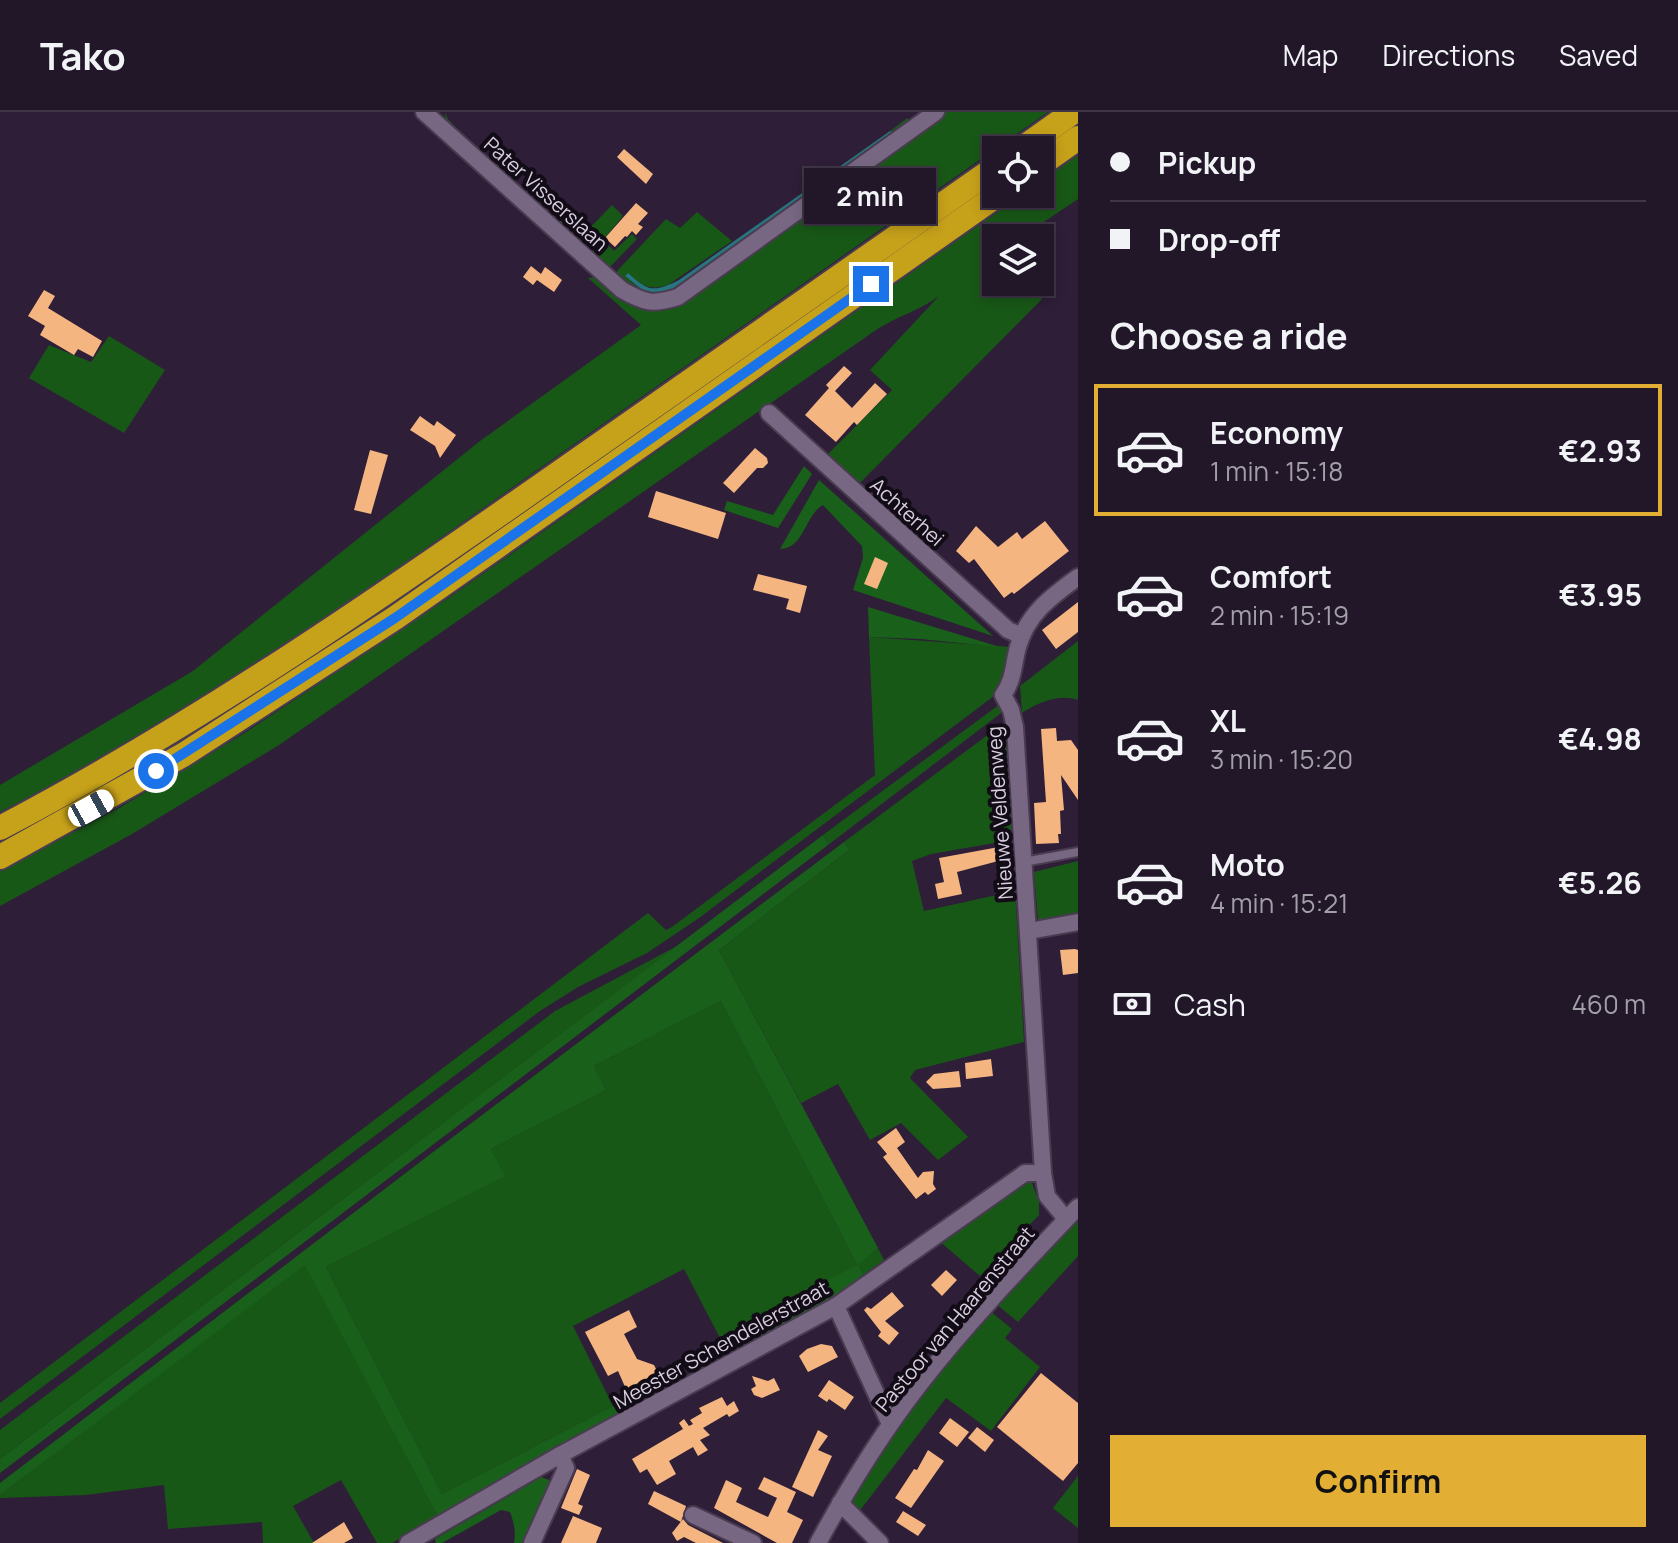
<!DOCTYPE html>
<meta charset="utf-8">
<style>
:root{--surface:#221629;--page:#2a1f31;--text:#f1f3f6;--muted:#a29fa8;--line:#3f3546;--accent:#e3ae34}
body{margin:0;font-family:Manrope,sans-serif;background:var(--page);color:var(--text);height:100vh;display:flex;flex-direction:column;font-size:30px;white-space:nowrap}
*{box-sizing:border-box;margin:0}
p{font-size:26px;color:var(--muted)}
.icon{flex:none;width:44px;height:44px;fill:none;stroke:currentColor;stroke-width:2;stroke-linecap:round;stroke-linejoin:round}
.map{position:relative;flex:1;overflow:hidden}
.details{display:flex;flex-direction:column;background:var(--surface);width:600px}
.details>*{flex:none}
.hud{display:grid;align-content:center;height:176px;padding:0 32px;background:var(--surface)}
.controls{position:absolute;left:982px;top:24px;display:grid;gap:16px}
.controls a{display:grid;place-items:center;width:72px;height:72px;border-radius:0px;background:var(--surface);box-shadow:0 4px 12px #0003,0 0 0 2px var(--line);font-size:40px}
.end{position:absolute;width:36px;height:36px;margin:-18px;border:10px solid #1a73e8;background:#fff;box-shadow:0 0 0 4px #fff}
.from{border-radius:50%}
.bubble{position:absolute;height:56px;border-radius:0px;background:var(--surface);box-shadow:0 4px 12px #0003,0 0 0 2px var(--line);font-size:26px;font-weight:700;line-height:56px;text-align:center}
.car{position:absolute;width:24px;height:48px;margin:-24px -12px;border-radius:10px;box-shadow:0 0 6px 2px #0007;background:linear-gradient(#fff 24%,#345 0 40%,#fff 0 76%,#345 0 86%,#fff 0)}
.hud b{display:flex;align-items:center;gap:28px;height:76px;font-size:30px}
.hud b+b{border-top:2px solid var(--line)}
.hud i{width:20px;height:20px;background:var(--text)}
ul{padding:0;list-style:none}
li{display:flex;align-items:center;gap:24px;height:132px;margin:0 16px 12px;padding:0 16px;border:4px solid transparent;border-radius:0px}
li div{flex:1}
li b{display:block;font-size:30px}
li em{font-style:normal;font-weight:700}
li.active{border-color:var(--accent)}
li>.icon{width:72px;height:72px;stroke-width:1.5}
h2{padding:0 32px;font-size:36px;line-height:96px}
.pay{display:flex;align-items:center;gap:20px;height:88px;padding:0 32px;font-size:30px}
.pay p{margin-inline-start:auto}
.cta{display:flex;gap:16px;margin-top:auto;padding:16px 32px}
.cta a{flex:1;height:92px;border-radius:0px;background:var(--accent);color:#111;font-size:32px;font-weight:700;line-height:92px;text-align:center}
header{display:flex;align-items:center;gap:48px;box-sizing:border-box;height:112px;padding:0 40px;background:var(--surface);border-bottom:2px solid var(--line)}
header strong{font-size:38px}
nav{display:flex;gap:44px;margin-inline-start:auto;font-size:28px}
main{display:flex;flex:1;min-height:0}
.map>svg:first-child{display:block}
.green{fill:#185817}
.forest{fill:#19611a}
.water{fill:#27767f}
.building{fill:#f5b581}
.lines{fill:none;stroke-linecap:round;stroke-linejoin:round}
.service-casing{stroke:#493b50;stroke-width:12}
.minor-casing{stroke:#493b50;stroke-width:20}
.motorway-casing{stroke:#493b50;stroke-width:28}
.service{stroke:#786783;stroke-width:8}
.minor{stroke:#786783;stroke-width:16}
.motorway{stroke:#c6a11a;stroke-width:24}
.route{stroke:#1a73e8;stroke-width:10}
.labels{text-anchor:middle;stroke-width:8;stroke-linejoin:round;paint-order:stroke}
.street-label{font-size:20px;fill:#d9cfe0;stroke:#120c16}
</style>
<header>
<strong>Tako</strong>
<nav><a>Map</a><a>Directions</a><a>Saved</a></nav>
</header>
<main>
<div class="map">
<svg width="1078" height="1431" viewBox="0 0 1078 1431">
<rect width="100%" height="100%" fill="#2e1e37"/>
<!-- green -->
<g class="green">
<path d="M445 0 448 7 461 21 560 109 563 108 581 125 612 93 623 104 603 128 614 139 632 122 637 127 609 156 446 15Z"/>
<path d="M925 0H931L679 180C653 192 634 184 614 166L618 158 666 107 680 116 697 100 732 129 668 173C649 179 642 174 628 161L625 164C641 178 652 188 674 180L892 24 890 19 907 6 910 10Z"/>
<path d="M943 0H1048L352 488C237 562 122 639 0 700V673L193 559 480 329 641 213 588 166 601 164 642 193Z"/>
<path d="M1078 43V87L1020 126H996V143L989 148 996 153V170H1020L1042 187 855 376 823 347 892 278 870 258 939 184C919 199 897 204 876 218L279 633 132 722 0 794V759L119 696 243 622 450 485 1023 82H1040V70Z"/>
<path d="M109 224 165 258 124 321 29 266 49 233 91 250Z"/>
<path d="M869 525 1012 535 1002 577 994 584 699 806 647 841 578 875 540 899 0 1307V1291L648 801 666 818 672 815 875 663Z"/>
<path d="M1078 529V588C1061 581 1036 591 1022 601L1020 574Z"/>
<path d="M1000 592 1005 598 828 733 823 723Z"/>
<path d="M1005 610 1012 728 931 742 912 749 924 799 1015 779 1024 930 915 958 910 966 968 1025 938 1048 901 1011 870 1028 838 972 801 991 719 838 849 738 844 730Z"/>
<path d="M1078 749V801L1038 808 1034 760Z"/>
<path d="M677 834 0 1347V1318L555 899Z"/>
<path d="M721 889 857 1153 878 1136 884 1148 863 1163 857 1154 719 1224 684 1157 573 1214 613 1294 442 1382 326 1155 504 1064 491 1037 606 978 594 954Z"/>
<path d="M1030 1066 1039 1090V1103L980 1164 938 1128Z"/>
<path d="M1078 1110V1144L1018 1210 996 1192 1071 1111Z"/>
<path d="M305 1152 438 1405 392 1431H377L341 1368 293 1394 314 1431H263L262 1410 168 1417 164 1373 86 1383 0 1386V1383Z"/>
<path d="M990 1199 1012 1217 1005 1226 1040 1255 991 1319 946 1286 858 1401 850 1387 903 1303Z"/>
<path d="M1078 1364V1416L1053 1396Z"/>
</g>
<!-- forest -->
<g class="forest">
<path d="M804 354 812 362 778 416 724 398 727 389 773 403Z"/>
<path d="M819 368 993 524 853 478 863 446 862 434 823 393C804 404 805 436 780 437Z"/>
<path d="M868 495 1000 535 921 527 869 525Z"/>
<path d="M823 723 828 733 0 1361V1347Z"/>
<path d="M844 730 849 738 719 838 878 1136 858 1153 863 1163 833 1185 728 1242 719 1224 857 1153 721 889 594 954 606 978 491 1037 505 1064 326 1155 442 1382 613 1294 633 1281 627 1270 638 1265 644 1273 660 1265 667 1276 438 1405 305 1153 0 1383V1371L441 1034Z"/>
<path d="M541 1365 549 1368 550 1373 524 1431H514C516 1419 514 1411 510 1400L501 1398 442 1431H436L435 1427Z"/>
</g>
<!-- water -->
<path class="water" d="M890 19 893 21 667 183 646 181 625 164 628 161C648 179 653 181 679 168Z"/>
<!-- building -->
<g class="building">
<path d="M624 37 653 62 646 72 617 45Z"/>
<path d="M636 91 648 101 638 112 643 115 636 123 632 119 627 125 625 124 615 135 605 126Z"/>
<path d="M531 154 541 162 545 155 562 168 554 180 537 168 533 173 523 165Z"/>
<path d="M44 178 55 184 48 196 102 229 93 245 78 237 74 243 40 223 45 214 28 204Z"/>
<path d="M844 254 852 261 835 279 852 296 875 271 887 282 857 313 854 310 836 330 805 303 829 276 826 273Z"/>
<path d="M420 304 434 314 437 309 456 323 440 346 435 334 410 318Z"/>
<path d="M755 336 767 346 768 351 763 356H757L734 381 723 371Z"/>
<path d="M370 338 388 343 371 402 354 398Z"/>
<path d="M656 379 726 401 718 427 648 405Z"/>
<path d="M1045 409 1069 439 1014 482 1012 480 1004 486 974 447 969 451 956 439 976 414 998 435 1017 420 1022 427Z"/>
<path d="M875 445 888 451 877 477 864 472Z"/>
<path d="M758 462 807 474 800 501 786 497 789 487 753 478Z"/>
<path d="M1078 490V520L1056 537 1042 518Z"/>
<path d="M1056 616 1057 629 1071 628 1078 638V688L1061 663 1064 698 1060 699 1061 722H1058L1059 731 1036 732 1034 691 1046 690 1041 617Z"/>
<path d="M999 735 1002 748 957 760 962 782 938 787 935 772 944 770 939 746Z"/>
<path d="M1075 837 1078 838V861L1063 863 1060 838Z"/>
<path d="M991 947 993 964 966 967 965 951Z"/>
<path d="M959 959 961 975 933 977 926 970 934 962Z"/>
<path d="M896 1016 905 1030 897 1036 918 1066 923 1060 934 1059 933 1072 936 1077 928 1083 925 1080 916 1087 883 1045 887 1042 877 1030Z"/>
<path d="M946 1158 957 1168 942 1184 931 1173Z"/>
<path d="M892 1180 904 1194 885 1209 899 1221 889 1233 878 1224 881 1220 864 1198 867 1195 871 1197Z"/>
<path d="M629 1198 637 1215 624 1222 637 1247 654 1253 658 1261 626 1277 618 1259 608 1264 585 1220Z"/>
<path d="M821 1232 832 1234 838 1245 808 1260 799 1244 807 1237Z"/>
<path d="M1041 1261 1078 1291V1351L1063 1369 997 1315Z"/>
<path d="M752 1264 768 1269 774 1266 780 1278 762 1286 754 1283 751 1277 756 1274Z"/>
<path d="M829 1268 854 1285 845 1298 829 1287 827 1290 818 1284Z"/>
<path d="M722 1285 727 1294 734 1289 739 1299 729 1305 727 1302 703 1316 710 1323 700 1328 708 1338 698 1344 693 1335 669 1349 676 1362 657 1373 647 1357 640 1361 632 1347 683 1317 679 1311 684 1307 689 1314 693 1312 690 1308 702 1301 699 1296Z"/>
<path d="M950 1306 969 1320 957 1335 939 1321Z"/>
<path d="M977 1315 994 1328 985 1340 968 1326Z"/>
<path d="M818 1318 828 1324 818 1338 832 1344 813 1385 792 1375Z"/>
<path d="M928 1338 944 1349 911 1396 895 1386 914 1357 917 1358Z"/>
<path d="M577 1357 590 1363 578 1392 583 1394 579 1403 561 1396Z"/>
<path d="M764 1365 796 1380 787 1400 803 1408 792 1431H777L714 1396 726 1368 742 1376 736 1390 768 1405 777 1386 758 1377Z"/>
<path d="M654 1379 686 1394 681 1410 648 1392Z"/>
<path d="M903 1399 926 1413 918 1424 896 1410Z"/>
<path d="M573 1404 602 1416 596 1431H561Z"/>
<path d="M683 1407 688 1413 723 1431H696L684 1425 677 1429 672 1421Z"/>
<path d="M344 1410 353 1426 344 1431H312Z"/>
</g>
<g class="lines">
<!-- service casing -->
<g class="service-casing">
<path id="service" d="M1024 750 1078 740"/>
</g>
<!-- minor casing -->
<g class="minor-casing">
<g id="minor">
<path d="M424 0 622 178C645 191 652 193 678 185L936 0"/>
<path d="M769 301 1008 518 1022 524"/>
<path d="M1029 819 1078 810"/>
<path d="M1066 1107 1047 1084 1043 1061 1015 615 1011 598 1003 583C1014 568 1013 553 1018 535 1027 502 1052 484 1078 465"/>
<path d="M836 1194 890 1312"/>
<path d="M840 1391 880 1431"/>
<path d="M693 1403 753 1431"/>
<path d="M408 1431 560 1343 836 1194 1025 1061H1043"/>
<path d="M532 1431 566 1356 560 1343"/>
<path d="M818 1431C848 1376 881 1322 920 1272 968 1210 1024 1152 1078 1095"/>
</g>
</g>
<!-- motorway casing -->
<g class="motorway-casing">
<g id="motorway">
<path d="M1020 38 1073 0"/>
<path d="M1040 53 1078 26"/>
<path d="M0 716C200 611 386 482 570 353 712 253 854 154 996 55"/>
<path d="M0 745 183 643 395 506 999 82"/>
</g>
</g>
<!-- service -->
<use href="#service" class="service"/>
<!-- minor -->
<use href="#minor" class="minor"/>
<!-- motorway -->
<use href="#motorway" class="motorway"/>
</g>
<g class="lines">
<!-- route -->
<path class="route" d="M156 659 395 506 871 172"/>
</g>
<g class="labels">
<!-- street labels -->
<g class="street-label">
<text transform="translate(546 82) rotate(42)" y="7">Pater Visserslaan</text>
<text transform="translate(907 400) rotate(42)" y="7">Achterhei</text>
<text transform="translate(1000 701) rotate(-94)" y="7">Nieuwe Veldenweg</text>
<text transform="translate(955 1207) rotate(-50)" y="7">Pastoor van Haarenstraat</text>
<text transform="translate(721 1233) rotate(-29)" y="7">Meester Schendelerstraat</text>
</g>
</g>
</svg>
<div class="controls">
<a><svg class="icon" aria-label="locate" viewBox="0 0 24 24"><circle cx="12" cy="12" r="6"/><path d="M12 2v4M12 18v4M2 12h4M18 12h4"/></svg></a>
<a><svg class="icon" aria-label="layers" viewBox="0 0 24 24"><path d="M12 4l9 5-9 5-9-5zM3 14l9 5 9-5"/></svg></a>
</div>
<i class="end from" style="left:156px;top:659px"></i>
<i class="end" style="left:871px;top:172px"></i>
<div class="bubble" style="left:804px;top:56px;width:132px">2 min</div>
<i class="car" style="left:91px;top:696px;rotate:61deg"></i>
</div>
<section class="details">
<div class="hud">
<b><i class="from"></i>Pickup</b>
<b><i></i>Drop-off</b>
</div>
<h2>Choose a ride</h2>
<ul>
<li class="active"><svg class="icon" aria-label="car" viewBox="0 0 24 24"><path d="M5 17H2v-5l4-1 3-4h7l3 4 3 1v5h-3M9 17h6M6 11h13"/><circle cx="7" cy="17" r="2"/><circle cx="17" cy="17" r="2"/></svg><div><b>Economy</b><p>1 min · 15:18</p></div><em>€2.93</em></li>
<li><svg class="icon" aria-label="car" viewBox="0 0 24 24"><path d="M5 17H2v-5l4-1 3-4h7l3 4 3 1v5h-3M9 17h6M6 11h13"/><circle cx="7" cy="17" r="2"/><circle cx="17" cy="17" r="2"/></svg><div><b>Comfort</b><p>2 min · 15:19</p></div><em>€3.95</em></li>
<li><svg class="icon" aria-label="car" viewBox="0 0 24 24"><path d="M5 17H2v-5l4-1 3-4h7l3 4 3 1v5h-3M9 17h6M6 11h13"/><circle cx="7" cy="17" r="2"/><circle cx="17" cy="17" r="2"/></svg><div><b>XL</b><p>3 min · 15:20</p></div><em>€4.98</em></li>
<li><svg class="icon" aria-label="car" viewBox="0 0 24 24"><path d="M5 17H2v-5l4-1 3-4h7l3 4 3 1v5h-3M9 17h6M6 11h13"/><circle cx="7" cy="17" r="2"/><circle cx="17" cy="17" r="2"/></svg><div><b>Moto</b><p>4 min · 15:21</p></div><em>€5.26</em></li>
</ul>
<div class="pay"><svg class="icon" aria-label="cash" viewBox="0 0 24 24"><path d="M3 7h18v10H3z"/><circle cx="12" cy="12" r="2"/></svg>Cash<p>460 m</p></div>
<div class="cta"><a>Confirm</a></div>
</section>
</main>
